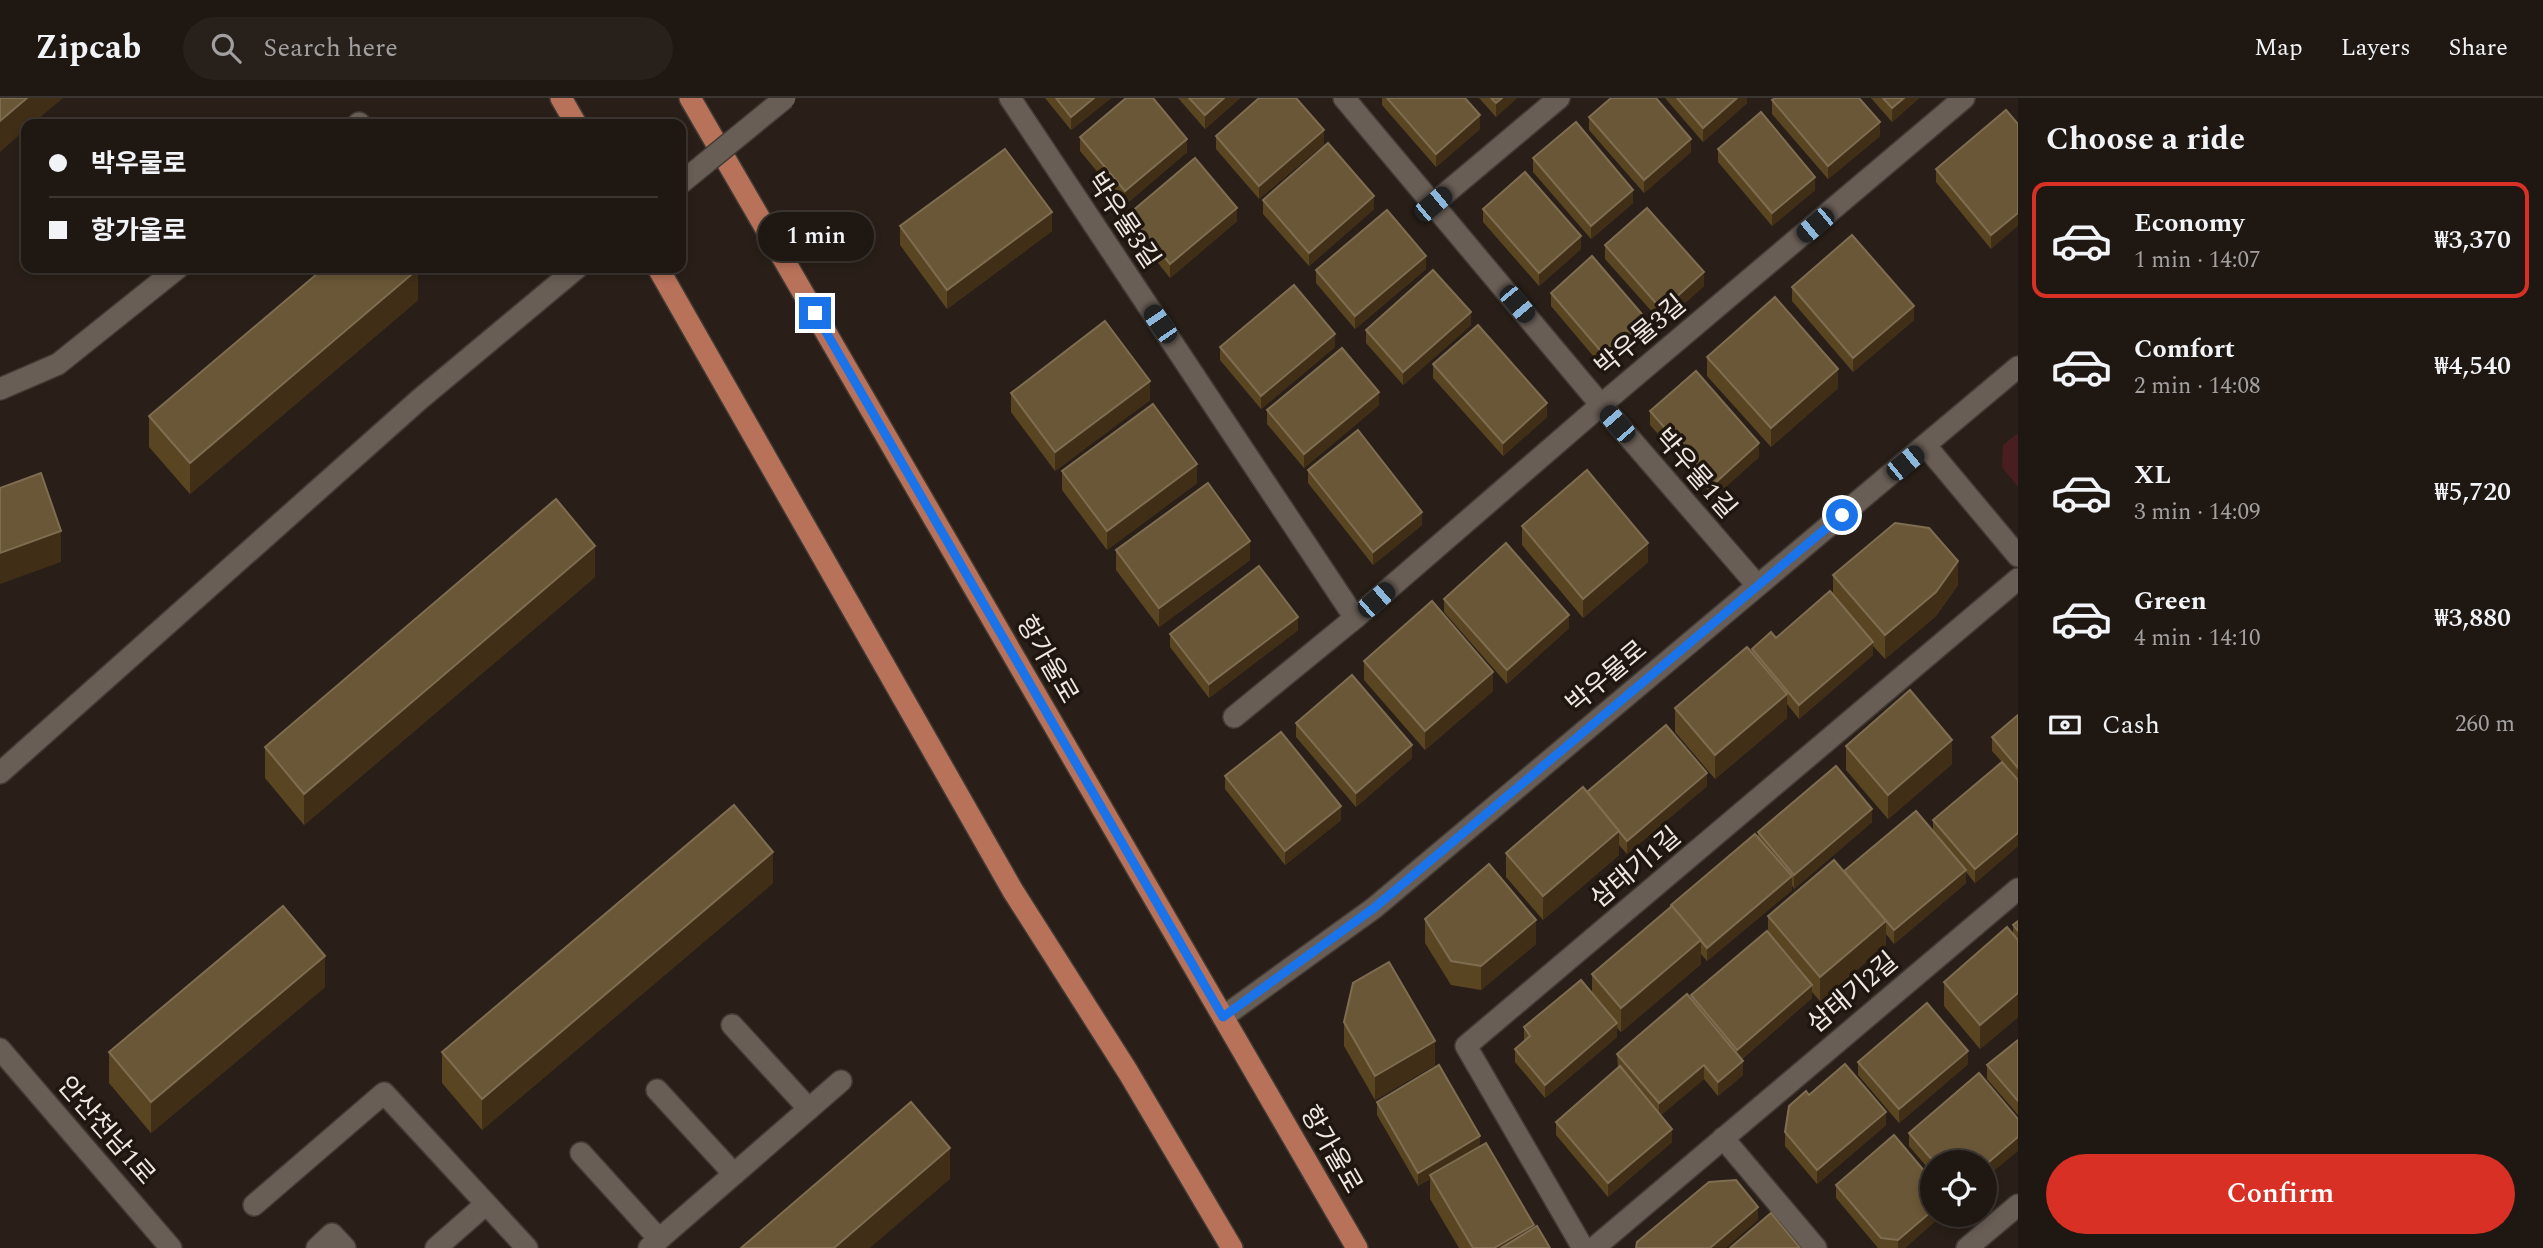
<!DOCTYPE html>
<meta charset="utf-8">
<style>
:root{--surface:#1f1712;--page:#27201b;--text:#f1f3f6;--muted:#a19f9f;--line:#3c3632;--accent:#d93025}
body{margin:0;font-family:Spectral,"Noto Sans KR",serif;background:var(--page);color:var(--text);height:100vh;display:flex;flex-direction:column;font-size:26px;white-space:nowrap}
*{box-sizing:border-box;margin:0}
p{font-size:23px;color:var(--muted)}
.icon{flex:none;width:38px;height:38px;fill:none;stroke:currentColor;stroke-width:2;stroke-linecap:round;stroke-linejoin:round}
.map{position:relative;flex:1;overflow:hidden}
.details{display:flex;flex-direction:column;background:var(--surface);width:525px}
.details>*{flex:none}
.banner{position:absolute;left:21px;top:21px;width:665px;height:154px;border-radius:14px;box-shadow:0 4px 10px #0003,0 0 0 2px var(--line);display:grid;align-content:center;height:154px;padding:0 28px;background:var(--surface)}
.fabs{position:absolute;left:1920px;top:1052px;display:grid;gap:14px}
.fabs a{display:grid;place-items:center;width:77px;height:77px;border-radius:50%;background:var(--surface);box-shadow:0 4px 10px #0003,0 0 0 2px var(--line);font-size:35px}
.end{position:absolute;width:32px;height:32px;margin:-16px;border:9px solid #1a73e8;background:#fff;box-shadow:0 0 0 4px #fff}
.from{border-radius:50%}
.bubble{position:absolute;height:49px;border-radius:24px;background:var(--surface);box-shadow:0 4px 10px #0003,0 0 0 2px var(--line);font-size:23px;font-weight:600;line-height:49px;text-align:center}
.car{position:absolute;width:21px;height:42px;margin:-21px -10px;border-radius:9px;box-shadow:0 0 5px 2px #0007;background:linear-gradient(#222 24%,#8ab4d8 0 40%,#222 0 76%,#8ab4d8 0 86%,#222 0)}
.banner b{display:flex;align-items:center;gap:24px;height:66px;font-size:26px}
.banner b+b{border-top:2px solid var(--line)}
.banner i{width:18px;height:18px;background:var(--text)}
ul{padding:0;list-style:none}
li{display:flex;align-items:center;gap:21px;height:116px;margin:0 14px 10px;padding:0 14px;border:4px solid transparent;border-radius:14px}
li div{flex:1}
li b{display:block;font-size:26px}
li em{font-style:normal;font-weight:600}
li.current{border-color:var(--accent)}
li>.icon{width:63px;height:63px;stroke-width:1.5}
h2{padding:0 28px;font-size:32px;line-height:84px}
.pay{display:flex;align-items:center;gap:18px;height:77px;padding:0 28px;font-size:26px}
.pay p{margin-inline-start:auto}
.cta{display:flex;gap:14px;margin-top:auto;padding:14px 28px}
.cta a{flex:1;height:80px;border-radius:42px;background:var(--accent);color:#fff;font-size:28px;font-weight:600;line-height:80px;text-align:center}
header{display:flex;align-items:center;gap:42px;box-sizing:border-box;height:98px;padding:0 35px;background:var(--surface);border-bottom:2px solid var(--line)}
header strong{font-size:33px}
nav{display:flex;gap:38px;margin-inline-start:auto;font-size:24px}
.search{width:490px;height:63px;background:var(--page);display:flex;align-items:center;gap:18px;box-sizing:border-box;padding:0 24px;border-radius:38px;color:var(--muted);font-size:26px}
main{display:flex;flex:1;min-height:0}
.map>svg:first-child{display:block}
.green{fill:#491e21}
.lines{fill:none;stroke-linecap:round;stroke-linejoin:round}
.minor-casing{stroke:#423a35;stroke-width:24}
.major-casing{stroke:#423a35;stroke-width:24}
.minor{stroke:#695e56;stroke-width:21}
.major{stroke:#b9725a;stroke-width:21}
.minor-bridge-casing{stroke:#423a35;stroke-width:24;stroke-linecap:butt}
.minor-bridge{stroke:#695e56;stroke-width:21}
.wall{fill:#5a4522}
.shaded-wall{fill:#402f16}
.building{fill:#6a5737;stroke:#7f6d52;stroke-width:2}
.route{stroke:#1a73e8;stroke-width:9}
.labels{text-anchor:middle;stroke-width:7;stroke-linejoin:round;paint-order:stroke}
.street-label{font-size:26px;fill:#eee7e2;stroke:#1f160f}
</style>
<header>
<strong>Zipcab</strong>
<div class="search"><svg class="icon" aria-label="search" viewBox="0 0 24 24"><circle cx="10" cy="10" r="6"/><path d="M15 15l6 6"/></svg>Search here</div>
<nav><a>Map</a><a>Layers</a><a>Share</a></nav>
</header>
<main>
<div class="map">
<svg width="2018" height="1150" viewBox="0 0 2018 1150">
<rect width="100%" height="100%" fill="#291f18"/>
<!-- green -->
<path class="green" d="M2018 335V389L2002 369 2003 347Z"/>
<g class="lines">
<!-- minor casing -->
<g class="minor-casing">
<g id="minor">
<path d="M1010 0 1355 520"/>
<path d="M1344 0 1601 307 1757 487"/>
<path d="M358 26 359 25"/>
<path d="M1433 106 1559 0"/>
<path d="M0 291 58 266 178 170"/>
<path d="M1926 348 2018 458"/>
<path d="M1234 619 1355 520 1601 307 1964 0"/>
<path d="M0 675 420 301 577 170"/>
<path d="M1223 919 1374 810 2018 269"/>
<path d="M732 927 809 1011"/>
<path d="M0 951 171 1150"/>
<path d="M657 992 734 1076"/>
<path d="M1723 1040 1816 1150"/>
<path d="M581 1055 659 1141"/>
<path d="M254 1107 384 995 527 1150"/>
<path d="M317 1150 332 1136 345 1150"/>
<path d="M436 1150 486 1106"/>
<path d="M649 1150 841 983"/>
<path d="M1583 1150 1466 948 2018 481"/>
<path d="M1594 1150 2018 791"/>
<path d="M1967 1150 2018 1107"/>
</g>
</g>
<!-- major casing -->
<g class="major-casing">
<g id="major">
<path d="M561 0 576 26"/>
<path d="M690 0 1357 1150"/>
<path d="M658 170 1013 793 1128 974 1232 1150"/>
</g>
</g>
<!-- minor -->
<use href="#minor" class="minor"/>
<!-- major -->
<use href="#major" class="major"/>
<!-- minor-bridge casing -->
<g class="minor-bridge-casing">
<path id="minor-bridge" d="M681 85 785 0"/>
</g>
<!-- minor-bridge -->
<use href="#minor-bridge" class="minor-bridge"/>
</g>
<!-- wall -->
<g class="wall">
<path d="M1045 0H1111L1071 32Z"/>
<path d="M1178 0H1240L1205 31Z"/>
<path d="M1382 0H1465L1480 31 1436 69 1382 7Z"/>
<path d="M1479 0H1517L1496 19Z"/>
<path d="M1665 0H1747V5L1703 44Z"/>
<path d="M1871 0H1919L1892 24Z"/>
<path d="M1772 2 1880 38 1828 81 1772 16Z"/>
<path d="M1589 19 1691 54 1644 95 1589 32Z"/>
<path d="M2018 26 1991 151 1936 84V71Z"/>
<path d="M1216 38 1324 46 1259 101 1216 51Z"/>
<path d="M1080 39 1187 54 1125 107 1080 53Z"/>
<path d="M1718 51 1815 92 1772 128 1718 64Z"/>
<path d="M1533 60 1633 105 1591 141 1533 74Z"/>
<path d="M1263 102 1374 111 1309 168 1263 116Z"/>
<path d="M1483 111 1581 151 1539 188 1483 124Z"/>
<path d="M1129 116 1237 123 1170 180 1129 129Z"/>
<path d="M900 128 1052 133 947 211 900 147Z"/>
<path d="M1605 147 1704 188 1662 225 1605 161Z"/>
<path d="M1426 171 1355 231 1316 185V172Z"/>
<path d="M1792 189 1914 222 1853 274 1792 203Z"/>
<path d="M1551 195 1647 235 1605 272 1551 208Z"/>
<path d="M418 202 190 396 149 349V318Z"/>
<path d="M1471 227 1403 287 1366 245V232Z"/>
<path d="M1220 249H1335L1261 311 1220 262Z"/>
<path d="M1707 259 1838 290 1771 349 1707 278Z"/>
<path d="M1433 266 1547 319 1503 358 1433 280Z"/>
<path d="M1011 295 1150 302 1055 373 1011 314Z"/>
<path d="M1379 307 1304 370 1267 326V312Z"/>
<path d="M1650 313 1759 359 1714 399 1650 327Z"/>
<path d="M1308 372 1422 427 1373 467 1308 385Z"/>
<path d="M1062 373 1197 385 1107 452 1062 392Z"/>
<path d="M1522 428 1648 464 1583 520 1522 447Z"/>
<path d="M1116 452 1250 462 1159 529 1116 472Z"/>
<path d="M1833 477 1958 487 1936 518 1885 561 1873 548V557L1799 621 1787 606V620L1715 681 1675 634V610L1752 554V551L1776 540 1833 497Z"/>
<path d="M595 479 304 727 265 680V649Z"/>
<path d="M1444 501 1569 530 1507 586 1444 514Z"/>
<path d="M1298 532 1209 600 1170 549V536Z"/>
<path d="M1364 563 1493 593 1425 652 1364 582Z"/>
<path d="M2018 617V748L1975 785 1966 774V785L1894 846 1886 836V847L1820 903 1812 894V900L1742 961 1743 977 1718 998 1704 981 1661 1017 1672 1044 1608 1099 1556 1037V1024L1618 970 1617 956 1691 901V897L1768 834V818L1844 773 1933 734V722L2002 664 1992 653V639Z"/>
<path d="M1296 625 1412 660 1356 709 1296 639Z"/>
<path d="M1846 648 1952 666 1888 721 1846 672Z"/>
<path d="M1225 678 1341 722 1285 767 1225 691Z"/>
<path d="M1707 688 1627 756 1619 747V757L1543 822 1506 779V755L1587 694Z"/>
<path d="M1872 724 1794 791 1792 787V792L1707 863 1701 856V866L1621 934 1617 930V939L1545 1000 1515 964V951L1524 943V929L1592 895V876L1671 809V807L1758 740V734Z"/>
<path d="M773 785 482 1032 442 985V954Z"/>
<path d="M1425 821 1536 846 1481 892 1451 887 1425 845Z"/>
<path d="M2018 823V919L1980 951 1944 908V884L2013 836V827Z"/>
<path d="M325 889 151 1035 109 985V954Z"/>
<path d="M1344 924 1435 967 1375 1002 1344 948Z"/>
<path d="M2018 942V1017L1987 981V967Z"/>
<path d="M1858 964 1968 966 1899 1025 1858 977Z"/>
<path d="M1809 997 1886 1027 1817 1086 1785 1048V1034Z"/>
<path d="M1377 1004 1480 1048 1534 1130 1550 1150H1459L1430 1101V1081L1418 1088 1377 1017Z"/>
<path d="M1909 1035 1984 1064H1932V1075L1909 1048Z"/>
<path d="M1836 1087 1932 1116H1943L1905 1150H1878L1836 1100Z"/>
</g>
<!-- shaded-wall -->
<g class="shaded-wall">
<path d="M27 0H63L32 26H26V31L0 54V23Z"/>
<path d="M1094 0H1111L1071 32V19Z"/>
<path d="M1224 0H1240L1205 31V17Z"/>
<path d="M1502 0H1517L1496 19V5Z"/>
<path d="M1737 0H1747V5L1703 44V30Z"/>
<path d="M1904 0H1919L1892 24V10Z"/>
<path d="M1480 17V31L1436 69V56Z"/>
<path d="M1880 24V38L1828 81V68Z"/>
<path d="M1324 32V46L1259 101V88Z"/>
<path d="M1187 41V54L1125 107V93Z"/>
<path d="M1691 41V54L1644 95V82Z"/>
<path d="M1815 79V92L1772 128V115Z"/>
<path d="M1633 92V105L1591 141V128Z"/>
<path d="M1374 98V111L1309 168V155Z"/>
<path d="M1237 110V123L1170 180V166Z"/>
<path d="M1052 114V133L947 211V192Z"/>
<path d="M2018 115V128L1991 151V137Z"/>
<path d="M1581 138V151L1539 188V175Z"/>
<path d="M1426 158V171L1355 231V218Z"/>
<path d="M418 171V202L190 396V365Z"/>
<path d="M1704 174V188L1662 225V212Z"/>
<path d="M1914 208V222L1853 274V260Z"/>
<path d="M1471 214V227L1403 287V274Z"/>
<path d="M1647 222V235L1605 272V258Z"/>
<path d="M1335 236V249L1261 311V298Z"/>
<path d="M1838 271V290L1771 349V330Z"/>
<path d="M1150 283V302L1055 373V354Z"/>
<path d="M1379 294V307L1304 370V356Z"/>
<path d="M1547 305V319L1503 358V345Z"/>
<path d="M1759 345V359L1714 399V386Z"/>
<path d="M1197 366V385L1107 452V433Z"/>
<path d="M1422 414V427L1373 467V454Z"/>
<path d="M61 433V464L0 486V455Z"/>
<path d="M1250 443V462L1159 529V510Z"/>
<path d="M1648 445V464L1583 520V501Z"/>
<path d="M595 448V479L304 727V696Z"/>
<path d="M1958 463V487L1936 518 1885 561V537Z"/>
<path d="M1569 517V530L1507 586V572Z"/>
<path d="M1298 519V532L1209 600V586Z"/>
<path d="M1873 544V557L1799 621V607Z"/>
<path d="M1493 574V593L1425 652V633Z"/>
<path d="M1787 596V620L1715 681V657Z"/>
<path d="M1952 642V666L1888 721V697Z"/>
<path d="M1412 647V660L1356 709V695Z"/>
<path d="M1707 675V688L1627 756V743Z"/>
<path d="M1341 708V722L1285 767V753Z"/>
<path d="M1872 711V724L1794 791V777Z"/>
<path d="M1619 733V757L1543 822V798Z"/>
<path d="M2018 735V748L1975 785V771Z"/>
<path d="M773 754V785L482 1032V1001Z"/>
<path d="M1966 772V785L1894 846V832Z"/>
<path d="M1792 778V792L1707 863V850Z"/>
<path d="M1536 822V846L1481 892V868Z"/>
<path d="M1886 823V847L1820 903V879Z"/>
<path d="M1701 842V866L1621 934V910Z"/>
<path d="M325 858V889L151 1035V1004Z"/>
<path d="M1812 887V900L1737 965V952Z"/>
<path d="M2018 895V919L1980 951V927Z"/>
<path d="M1617 925V939L1545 1000V987Z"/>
<path d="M1435 943V967L1375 1002V978Z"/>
<path d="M1968 953V966L1899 1025V1011Z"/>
<path d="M1743 963V977L1718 998V984Z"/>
<path d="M1704 967V981L1659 1019V1005Z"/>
<path d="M1886 1014V1027L1817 1086V1072Z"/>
<path d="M1672 1031V1044L1608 1099V1085Z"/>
<path d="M1480 1038V1051L1430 1077V1081L1418 1088V1075Z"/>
<path d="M2018 1039V1053L1984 1081V1068Z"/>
<path d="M950 1050V1081L870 1150H834Z"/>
<path d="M1758 1109V1122L1726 1150H1710Z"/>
<path d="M1932 1113V1116H1943L1905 1150H1898V1142Z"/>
<path d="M1534 1127V1150H1494Z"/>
</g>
<!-- building -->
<g class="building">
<path d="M0 0H27L0 23Z"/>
<path d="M1056 0H1094L1071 19Z"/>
<path d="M1126 0H1153L1187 41 1125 93 1080 39Z"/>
<path d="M1189 0H1224L1205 17Z"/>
<path d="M1259 0H1296L1324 32 1259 88 1216 38Z"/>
<path d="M1387 0H1465L1480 17 1436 56Z"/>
<path d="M1491 0H1502L1496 5Z"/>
<path d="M1611 0H1656L1691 41 1644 82 1589 19Z"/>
<path d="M1677 0H1737L1703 30Z"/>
<path d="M1775 0H1859L1880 24 1828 68 1772 2Z"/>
<path d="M1883 0H1904L1892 10Z"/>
<path d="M2006 12 2018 26V115L1991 137 1936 71Z"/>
<path d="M1761 14 1815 79 1772 115 1718 51Z"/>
<path d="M1576 24 1633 92 1591 128 1533 60Z"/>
<path d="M1328 45 1374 98 1309 155 1263 102Z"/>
<path d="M1005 51 1052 114 947 192 900 128Z"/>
<path d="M1195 60 1237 110 1170 166 1129 116Z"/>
<path d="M1525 74 1581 138 1539 175 1483 111Z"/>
<path d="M1647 110 1704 174 1662 212 1605 147Z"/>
<path d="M1387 112 1426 158 1355 218 1316 172Z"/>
<path d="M1852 137 1914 208 1853 260 1792 189Z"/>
<path d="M1592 158 1647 222 1605 258 1551 195Z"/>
<path d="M324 170H417L418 171 190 365 149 318Z"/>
<path d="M1433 172 1471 214 1403 274 1366 232Z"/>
<path d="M1294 187 1335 236 1261 298 1220 249Z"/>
<path d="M1775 199 1838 271 1771 330 1707 259Z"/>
<path d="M1105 223 1150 283 1055 354 1011 295Z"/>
<path d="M1478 227 1547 305 1503 345 1433 266Z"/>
<path d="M1342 250 1379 294 1304 356 1267 312Z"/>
<path d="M1696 273 1759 345 1714 386 1650 313Z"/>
<path d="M1153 306 1197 366 1107 433 1062 373Z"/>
<path d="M1358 332 1422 414 1373 454 1308 372Z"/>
<path d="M1587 372 1648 445 1583 501 1522 428Z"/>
<path d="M41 375 61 433 0 455V390Z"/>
<path d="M1208 385 1250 443 1159 510 1116 452Z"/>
<path d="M556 401 595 448 304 696 265 649Z"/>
<path d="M1895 425 1929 430 1958 463 1936 494 1885 537 1833 477Z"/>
<path d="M1506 445 1569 517 1507 572 1444 501Z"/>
<path d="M1259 468 1298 519 1209 586 1170 536Z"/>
<path d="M1830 493 1873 544 1799 607 1752 551 1771 534 1776 540Z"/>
<path d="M1432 503 1493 574 1425 633 1364 563Z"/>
<path d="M1747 549 1787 596 1715 657 1675 610Z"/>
<path d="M1352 577 1412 647 1356 695 1296 625Z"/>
<path d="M1910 592 1952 642 1888 697 1846 648Z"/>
<path d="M2018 617V670L1992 639Z"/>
<path d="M1666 627 1707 675 1627 743 1587 694Z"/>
<path d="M1281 634 1341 708 1285 753 1225 678Z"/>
<path d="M2002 664 2018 682V735L1975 771 1933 722Z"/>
<path d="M1836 668 1872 711 1794 777 1758 734Z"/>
<path d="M1583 689 1619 733 1543 798 1506 755Z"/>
<path d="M734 707 773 754 482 1001 442 954Z"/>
<path d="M1916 713 1966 772 1894 832 1844 773Z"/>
<path d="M1755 736 1792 778 1707 850 1671 807Z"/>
<path d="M1834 762 1886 823 1820 879 1768 818Z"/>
<path d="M1489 766 1536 822 1481 868 1451 863 1425 821Z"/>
<path d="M283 808 325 858 151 1004 109 954Z"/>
<path d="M1672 808 1701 842 1621 910 1592 876Z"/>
<path d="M2018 823V833L2013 827Z"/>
<path d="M2007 829 2018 842V895L1980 927 1944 884Z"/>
<path d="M1767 833 1812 887 1737 952 1691 897Z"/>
<path d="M1389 864 1435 943 1375 978 1344 924 1353 885Z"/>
<path d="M1581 882 1617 925 1545 987 1515 951 1530 938 1524 929Z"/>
<path d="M1687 896 1743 963 1718 984 1704 967 1659 1005 1617 956Z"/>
<path d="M1927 905 1968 953 1899 1011 1858 964Z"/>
<path d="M2018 942V1003L1987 967Z"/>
<path d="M1845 966 1886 1014 1817 1072 1785 1034 1789 1008 1806 993 1809 997Z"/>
<path d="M1439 967 1480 1038 1418 1075 1377 1004Z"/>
<path d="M1620 968 1672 1031 1608 1085 1556 1024Z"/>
<path d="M1979 975 2018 1021V1039L1984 1068V1064H1934L1909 1035Z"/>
<path d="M911 1004 950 1050 834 1150H741Z"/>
<path d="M1894 1037 1932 1082V1113L1898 1142 1881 1140 1836 1087Z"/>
<path d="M1486 1045 1534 1127 1494 1150H1473L1430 1077Z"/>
<path d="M1736 1082 1758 1109 1710 1150H1636L1637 1144 1709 1084Z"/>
<path d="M1771 1115 1800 1150H1730Z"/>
<path d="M1537 1128 1550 1150H1501Z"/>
</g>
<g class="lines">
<!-- route -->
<path class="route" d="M815 215 1223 919 1374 810 1842 417"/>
</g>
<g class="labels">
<!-- street labels -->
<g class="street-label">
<text transform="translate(1124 122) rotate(56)" y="9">박우물3길</text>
<text transform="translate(1640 237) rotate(-40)" y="9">박우물3길</text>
<text transform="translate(1696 375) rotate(49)" y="9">박우물1길</text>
<text transform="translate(1048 561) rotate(60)" y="9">항가울로</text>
<text transform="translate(1606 578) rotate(-40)" y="9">박우물로</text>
<text transform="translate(1635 769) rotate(-40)" y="9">삼태기1길</text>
<text transform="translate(1852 894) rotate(-40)" y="9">삼태기2길</text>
<text transform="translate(107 1032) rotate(49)" y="9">안산천남1로</text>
<text transform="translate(1332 1051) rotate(60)" y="9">항가울로</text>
</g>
</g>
</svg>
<div class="fabs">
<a><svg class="icon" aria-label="locate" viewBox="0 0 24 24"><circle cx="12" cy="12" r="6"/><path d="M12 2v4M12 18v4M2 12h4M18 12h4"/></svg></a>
</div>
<i class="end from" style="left:1842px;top:417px"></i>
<i class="end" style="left:815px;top:215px"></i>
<div class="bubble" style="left:758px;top:114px;width:116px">1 min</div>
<i class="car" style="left:1433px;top:106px;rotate:50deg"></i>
<i class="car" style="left:1815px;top:127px;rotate:230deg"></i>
<i class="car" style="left:1517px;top:206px;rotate:140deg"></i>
<i class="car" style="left:1160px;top:226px;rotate:326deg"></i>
<i class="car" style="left:1617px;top:326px;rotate:319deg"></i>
<i class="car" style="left:1905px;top:365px;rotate:51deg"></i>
<i class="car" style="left:1376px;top:502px;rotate:49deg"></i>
<div class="banner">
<b><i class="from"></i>박우물로</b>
<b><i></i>항가울로</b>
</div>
</div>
<section class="details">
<h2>Choose a ride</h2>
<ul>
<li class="current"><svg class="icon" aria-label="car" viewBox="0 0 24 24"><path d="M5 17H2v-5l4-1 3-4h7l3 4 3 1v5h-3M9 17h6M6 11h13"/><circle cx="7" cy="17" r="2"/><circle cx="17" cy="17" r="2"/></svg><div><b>Economy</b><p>1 min · 14:07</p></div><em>₩3,370</em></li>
<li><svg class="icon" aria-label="car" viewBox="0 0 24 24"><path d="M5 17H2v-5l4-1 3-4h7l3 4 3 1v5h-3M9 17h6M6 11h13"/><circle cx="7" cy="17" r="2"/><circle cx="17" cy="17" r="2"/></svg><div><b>Comfort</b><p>2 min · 14:08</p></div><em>₩4,540</em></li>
<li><svg class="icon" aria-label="car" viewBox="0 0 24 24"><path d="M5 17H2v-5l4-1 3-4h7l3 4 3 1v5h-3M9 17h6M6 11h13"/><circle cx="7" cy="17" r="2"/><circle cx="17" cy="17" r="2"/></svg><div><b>XL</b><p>3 min · 14:09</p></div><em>₩5,720</em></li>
<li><svg class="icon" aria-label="car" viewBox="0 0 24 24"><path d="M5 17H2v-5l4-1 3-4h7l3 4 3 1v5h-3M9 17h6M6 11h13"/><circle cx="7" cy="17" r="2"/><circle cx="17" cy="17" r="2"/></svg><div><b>Green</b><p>4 min · 14:10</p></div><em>₩3,880</em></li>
</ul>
<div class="pay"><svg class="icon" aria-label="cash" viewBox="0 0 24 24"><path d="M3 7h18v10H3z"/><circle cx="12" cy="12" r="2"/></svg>Cash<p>260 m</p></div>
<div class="cta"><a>Confirm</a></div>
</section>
</main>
